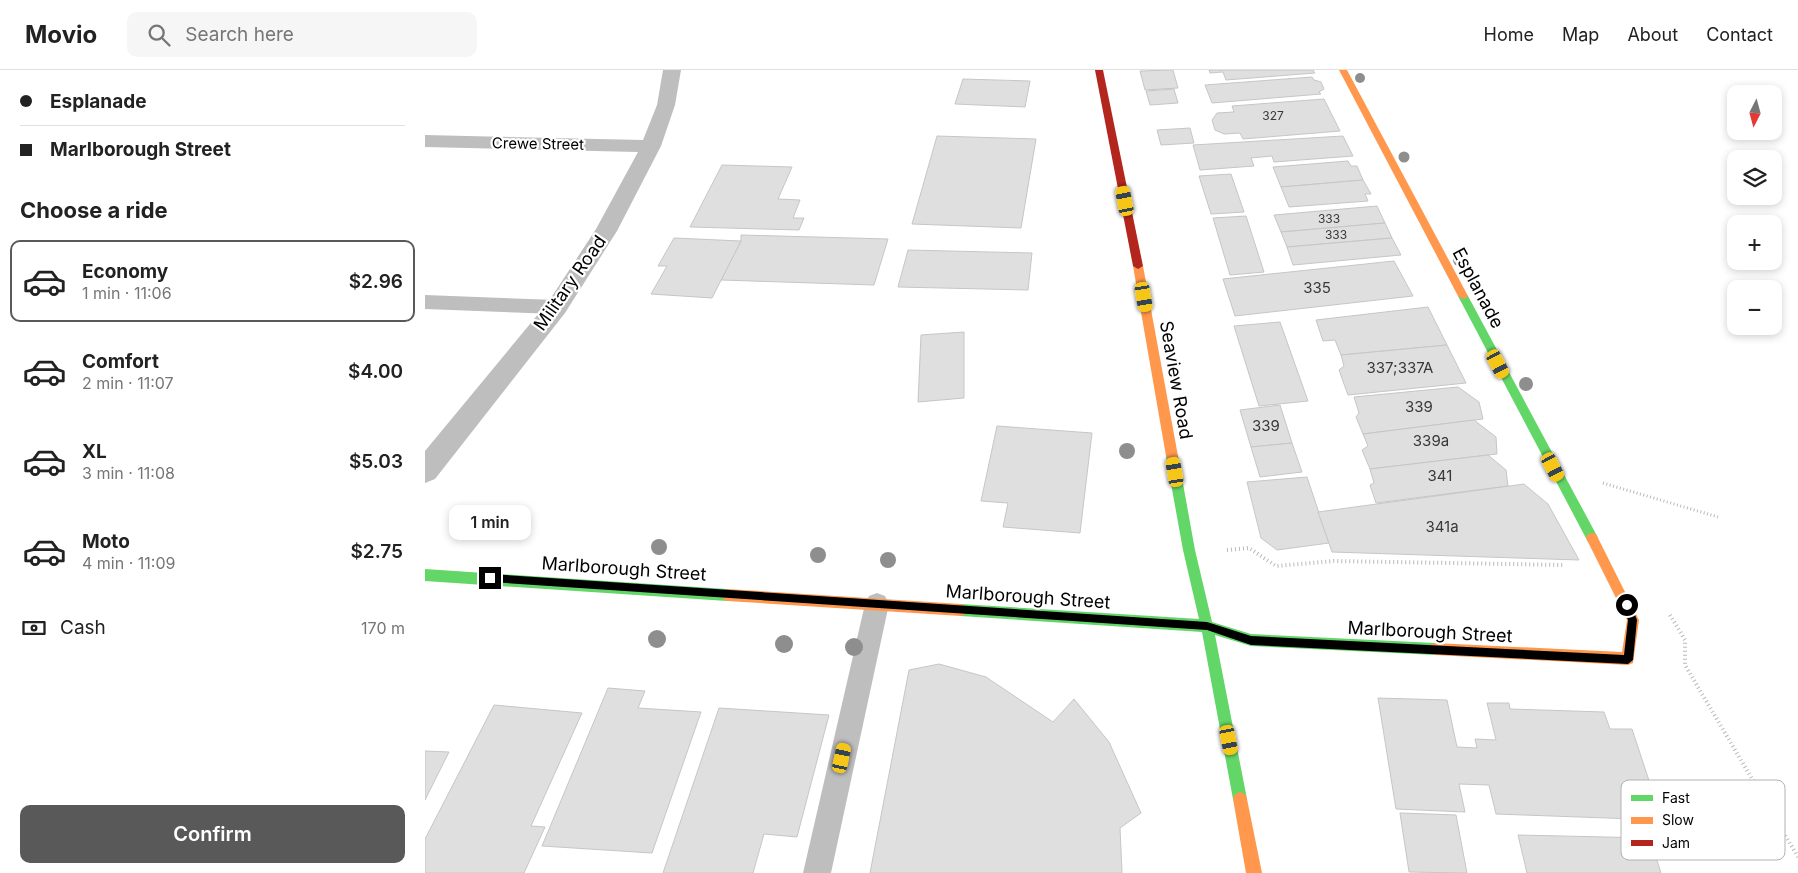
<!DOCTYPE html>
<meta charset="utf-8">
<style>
:root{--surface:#fff;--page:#f6f6f6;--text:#222;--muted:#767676;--line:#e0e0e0;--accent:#595959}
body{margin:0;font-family:Inter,sans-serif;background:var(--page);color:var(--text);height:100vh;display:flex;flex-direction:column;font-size:19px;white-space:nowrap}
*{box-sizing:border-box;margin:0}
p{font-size:16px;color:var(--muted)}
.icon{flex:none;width:28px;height:28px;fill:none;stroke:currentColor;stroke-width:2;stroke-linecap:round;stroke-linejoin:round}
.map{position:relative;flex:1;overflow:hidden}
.sheet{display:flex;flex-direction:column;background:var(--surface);width:425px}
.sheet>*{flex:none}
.banner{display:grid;align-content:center;height:110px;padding:0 20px;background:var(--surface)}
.needle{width:32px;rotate:186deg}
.buttons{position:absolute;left:1302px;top:15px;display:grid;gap:10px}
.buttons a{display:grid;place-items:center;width:55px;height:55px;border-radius:10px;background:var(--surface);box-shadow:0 2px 8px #0003;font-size:25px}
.end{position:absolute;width:22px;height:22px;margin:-11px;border:6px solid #000;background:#fff;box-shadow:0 0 0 2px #fff}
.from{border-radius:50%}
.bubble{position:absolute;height:35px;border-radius:10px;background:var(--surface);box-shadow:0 2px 8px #0003;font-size:16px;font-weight:600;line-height:35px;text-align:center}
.car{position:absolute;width:15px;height:30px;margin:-15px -8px;border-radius:6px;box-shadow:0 0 4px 1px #0007;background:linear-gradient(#f5c518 24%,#345 0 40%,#f5c518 0 76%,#345 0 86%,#f5c518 0)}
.banner b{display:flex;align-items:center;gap:18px;height:48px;font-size:19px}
.banner b+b{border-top:1px solid var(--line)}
.banner i{width:12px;height:12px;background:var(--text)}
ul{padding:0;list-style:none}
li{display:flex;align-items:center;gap:15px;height:82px;margin:0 10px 8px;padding:0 10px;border:2px solid transparent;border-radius:10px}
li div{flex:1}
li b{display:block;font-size:19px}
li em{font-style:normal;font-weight:600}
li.on{border-color:var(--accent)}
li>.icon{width:45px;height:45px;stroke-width:1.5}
h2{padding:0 20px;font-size:22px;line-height:60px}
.pay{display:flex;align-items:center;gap:12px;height:55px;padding:0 20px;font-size:19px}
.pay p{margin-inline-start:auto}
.button{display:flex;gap:10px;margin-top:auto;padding:10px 20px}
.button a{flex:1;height:58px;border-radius:10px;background:var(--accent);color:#fff;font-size:20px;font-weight:600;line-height:58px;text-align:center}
header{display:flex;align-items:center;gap:30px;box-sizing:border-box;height:70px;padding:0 25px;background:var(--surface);border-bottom:1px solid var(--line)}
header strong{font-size:24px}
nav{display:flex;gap:28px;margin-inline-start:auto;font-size:18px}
.search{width:350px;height:45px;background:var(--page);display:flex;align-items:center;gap:12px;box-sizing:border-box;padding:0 18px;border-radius:10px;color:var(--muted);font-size:19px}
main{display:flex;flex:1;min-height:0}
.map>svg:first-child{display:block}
.building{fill:#dfdfdf;stroke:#c6c6c6}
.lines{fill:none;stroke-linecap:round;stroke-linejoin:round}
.path-far1{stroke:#b9b9b9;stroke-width:3;stroke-dasharray:1 2.5;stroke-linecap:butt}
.path{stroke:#b9b9b9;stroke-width:4;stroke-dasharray:1 3;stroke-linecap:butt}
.lane{fill:#bebebe;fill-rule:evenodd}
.street{fill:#bebebe;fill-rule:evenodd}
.fast{fill:#63d668;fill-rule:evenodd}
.slow{fill:#ff974d;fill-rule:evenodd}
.jam{fill:#b3261e;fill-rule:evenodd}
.tree{fill:#8e8e8e}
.route{fill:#000}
.labels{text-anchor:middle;stroke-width:4.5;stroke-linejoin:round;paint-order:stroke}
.far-number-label{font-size:12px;fill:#383838}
.far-street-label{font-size:15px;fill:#000;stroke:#fff}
.number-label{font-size:15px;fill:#383838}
.street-label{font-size:18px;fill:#000;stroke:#fff}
.key{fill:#fff;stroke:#b2b2b2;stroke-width:1}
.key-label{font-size:14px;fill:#000}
</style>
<header>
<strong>Movio</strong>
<div class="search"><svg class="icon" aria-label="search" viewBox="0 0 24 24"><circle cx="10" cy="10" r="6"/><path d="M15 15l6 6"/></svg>Search here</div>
<nav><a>Home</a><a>Map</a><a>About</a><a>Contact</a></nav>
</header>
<main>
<section class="sheet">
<div class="banner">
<b><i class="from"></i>Esplanade</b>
<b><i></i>Marlborough Street</b>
</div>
<h2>Choose a ride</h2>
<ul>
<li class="on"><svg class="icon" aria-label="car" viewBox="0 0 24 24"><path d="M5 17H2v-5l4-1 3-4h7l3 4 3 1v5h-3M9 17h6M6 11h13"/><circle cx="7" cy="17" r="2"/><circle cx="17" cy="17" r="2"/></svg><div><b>Economy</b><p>1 min · 11:06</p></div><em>$2.96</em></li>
<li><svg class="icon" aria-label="car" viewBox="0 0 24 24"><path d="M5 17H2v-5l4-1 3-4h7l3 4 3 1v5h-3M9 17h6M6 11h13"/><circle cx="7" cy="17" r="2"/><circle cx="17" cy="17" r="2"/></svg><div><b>Comfort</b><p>2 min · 11:07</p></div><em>$4.00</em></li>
<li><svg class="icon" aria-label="car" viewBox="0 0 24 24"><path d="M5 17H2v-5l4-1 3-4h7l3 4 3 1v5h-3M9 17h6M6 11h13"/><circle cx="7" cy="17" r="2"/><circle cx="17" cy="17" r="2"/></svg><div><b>XL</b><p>3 min · 11:08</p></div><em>$5.03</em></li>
<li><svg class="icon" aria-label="car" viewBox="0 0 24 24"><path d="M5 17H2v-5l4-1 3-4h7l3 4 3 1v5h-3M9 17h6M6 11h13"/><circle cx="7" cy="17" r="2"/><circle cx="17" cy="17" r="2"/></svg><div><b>Moto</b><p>4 min · 11:09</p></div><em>$2.75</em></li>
</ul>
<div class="pay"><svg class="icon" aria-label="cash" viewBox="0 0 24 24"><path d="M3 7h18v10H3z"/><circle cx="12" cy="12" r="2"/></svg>Cash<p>170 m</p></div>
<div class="button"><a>Confirm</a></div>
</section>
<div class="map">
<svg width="1373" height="803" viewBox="0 0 1373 803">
<rect width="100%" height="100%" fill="#fff"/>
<!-- building -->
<g class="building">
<path d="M748 0 753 18 720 20 715 1Z"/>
<path d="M784 0H888L890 3 801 10 798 2 785 3Z"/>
<path d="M887 7 889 10 896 12 899 19 894 22 896 24 787 33 780 15Z"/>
<path d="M538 9 605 11 600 37 530 34Z"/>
<path d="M749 19 753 33 725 35 721 21Z"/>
<path d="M899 29 915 61 818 69 815 63 799 64 790 60 787 50 792 43 809 42 807 36Z"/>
<path d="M765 58 769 73 736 75 732 60Z"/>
<path d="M512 66 611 69 596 158 487 154Z"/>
<path d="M918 66 928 86 849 92 847 86 826 88 829 96 775 100 768 75Z"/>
<path d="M923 91 926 96H932L938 110 856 117 848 97Z"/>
<path d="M297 95 367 97 353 129 375 130 368 148H379L374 160 265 157Z"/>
<path d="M806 104 819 142 786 144 774 106Z"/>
<path d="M938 110 946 124H940L943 131 864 137 856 117Z"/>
<path d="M952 136 960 153 856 162 849 145Z"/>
<path d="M821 146 839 202 805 205 788 148Z"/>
<path d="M960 153 967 168 862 177 856 162Z"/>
<path d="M316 165 463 169 449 215 296 210 316 171Z"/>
<path d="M249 168 316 171 287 228 226 224 242 196H233Z"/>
<path d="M967 168 976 185 868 195 862 177Z"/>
<path d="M483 180 607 183 603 220 473 217Z"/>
<path d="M969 191 988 226 810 246 798 209Z"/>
<path d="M1003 237 1022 275 916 285 910 270 898 271 891 250Z"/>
<path d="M855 252 883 331 834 336 809 256Z"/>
<path d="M539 262V328L493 332 496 265Z"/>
<path d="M1022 275 1041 313 923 325 914 300 919 296 916 285Z"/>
<path d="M1033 317 1054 332 1058 349 938 364 931 347 934 343 929 327Z"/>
<path d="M855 335 867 373 826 377 815 340Z"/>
<path d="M1049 350 1071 367 1072 384 945 399 937 380 943 376 938 364Z"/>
<path d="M572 356 667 363 655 463 578 457 583 433 556 431Z"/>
<path d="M867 373 877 402 835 407 826 377Z"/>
<path d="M1063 385 1081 400 1083 416 951 433 945 415 949 413 945 399Z"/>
<path d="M882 407 904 473 852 480 836 468 822 412Z"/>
<path d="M1099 414 1123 434 1154 490 907 482 893 442Z"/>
<path d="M514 594 561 607 628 652 649 629 684 672 716 743 695 758 697 803H445L484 600Z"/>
<path d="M183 618 220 621 213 638 276 642 227 783 117 776Z"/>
<path d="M953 628 1022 630 1032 677 1052 678 1050 669 1071 670 1062 633H1084L1085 639 1179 642 1185 659H1207L1237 750 1071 744 1064 715 1034 714 1040 742 971 739Z"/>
<path d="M69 635 157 643 106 756 120 757 99 803H0V769Z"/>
<path d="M294 638 404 645 372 767 339 764 328 803H238Z"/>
<path d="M0 681 24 682 0 730Z"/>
<path d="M975 743 1031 745 1042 803 984 802Z"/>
<path d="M1093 765 1225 768 1236 803H1102Z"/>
</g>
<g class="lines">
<!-- path-far1 -->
<path class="path-far1" d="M1178 413 1293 447"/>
<!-- path -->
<g class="path">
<path d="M802 480 824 478 851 496 909 491 1140 495"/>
<path d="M1245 545 1260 570V595L1373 787"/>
</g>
<!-- lane -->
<g class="lane">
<path d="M0 225 132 230 138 232 141 237 138 242 132 244 0 239Z"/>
<path d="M452 523 460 526 464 534 406 803H378L440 534 444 526Z"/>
</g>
<!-- street -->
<path class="street" d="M238 0H256L250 35 236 76 192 161 140 243 10 409 0 413V381L124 231 171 159 213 82 0 77V65L218 70 232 35Z"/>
<!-- fast -->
<g class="fast">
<path d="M1038 223 1043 226 1171 464 1173 468 1171 472 1167 473 1163 472 1033 226Z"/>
<path d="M747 381 751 383 753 386 770 480 787 552 826 564 1010 573 1015 575 1016 579 1015 583 1010 585 826 576 790 565 822 729 820 734 815 736 810 734 808 729 777 562 536 546 532 544 530 540 532 536 536 534 774 549 758 480 741 386 743 383Z"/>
<path d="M0 499 302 519 306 521 308 525 306 529 302 531 0 511Z"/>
</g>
<!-- slow -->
<g class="slow">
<path d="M914 0H922L1043 226 1041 228 1038 229 1033 226Z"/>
<path d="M713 193 718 196 753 386 751 389H743L741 386 708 196Z"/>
<path d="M1167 463 1171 464 1214 550 1208 593 1203 595 1010 585 1005 583 1004 579 1005 575 1010 573 1197 582 1202 550 1161 468 1163 464Z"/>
<path d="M302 519 536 534 540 536 542 540 540 544 536 546 302 531 298 529 296 525 298 521Z"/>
<path d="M815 722 820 724 822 729 837 803H821L808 729 810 724Z"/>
</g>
<!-- jam -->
<path class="jam" d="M670 0H678L718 196 713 199 708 196Z"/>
</g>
<!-- trees -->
<g class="tree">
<circle cx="935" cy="8" r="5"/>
<circle cx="979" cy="87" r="5.5"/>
<circle cx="1034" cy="190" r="6"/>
<circle cx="1101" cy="314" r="7"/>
<circle cx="702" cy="381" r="8"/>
<circle cx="234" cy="477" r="8"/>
<circle cx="393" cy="485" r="8"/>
<circle cx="463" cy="490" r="8"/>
<circle cx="232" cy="569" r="9"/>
<circle cx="359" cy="574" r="9"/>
<circle cx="429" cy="577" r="9"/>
</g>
<!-- route -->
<path class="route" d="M65 504 782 552 826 566 1199 585 1203 550 1197 535 1198 532H1205L1212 550 1208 590 1203 594 826 575 782 560 65 512 61 508Z"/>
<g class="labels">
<!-- far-number labels -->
<g class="far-number-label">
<text x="848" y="50">327</text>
<text x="904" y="153">333</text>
<text x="911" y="169">333</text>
</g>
<!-- far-street labels -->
<g class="far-street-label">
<text transform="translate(113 74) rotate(1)" y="5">Crewe Street</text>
</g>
<!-- number labels -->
<g class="number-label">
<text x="892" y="223">335</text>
<text x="975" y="303">337;337A</text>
<text x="994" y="342">339</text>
<text x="841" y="361">339</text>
<text x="1006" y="376">339a</text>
<text x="1015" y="411">341</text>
<text x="1017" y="462">341a</text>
</g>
<!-- street labels -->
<g class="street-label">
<text transform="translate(145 213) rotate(-55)" y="6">Military Road</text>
<text transform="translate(1053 218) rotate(62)" y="6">Esplanade</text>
<text transform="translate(751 310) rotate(80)" y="6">Seaview Road</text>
<text transform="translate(199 499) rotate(4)" y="6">Marlborough Street</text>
<text transform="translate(603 527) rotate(4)" y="6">Marlborough Street</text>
<text transform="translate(1005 562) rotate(3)" y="6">Marlborough Street</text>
</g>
</g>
<!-- legend -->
<rect x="1196" y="710" width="164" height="80" rx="8" class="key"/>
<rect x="1206" y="725" width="22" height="6" fill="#63d668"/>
<rect x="1206" y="747" width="22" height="7" fill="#ff974d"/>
<rect x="1206" y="770" width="22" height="6" fill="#b3261e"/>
<g class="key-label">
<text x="1237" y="733">Fast</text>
<text x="1237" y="755">Slow</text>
<text x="1237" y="778">Jam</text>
</g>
</svg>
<div class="buttons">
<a><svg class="needle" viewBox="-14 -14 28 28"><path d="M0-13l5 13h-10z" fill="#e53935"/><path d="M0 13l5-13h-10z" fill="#767676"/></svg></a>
<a><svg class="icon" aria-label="layers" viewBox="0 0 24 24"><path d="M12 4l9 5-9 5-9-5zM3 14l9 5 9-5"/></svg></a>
<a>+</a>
<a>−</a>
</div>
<i class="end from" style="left:1202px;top:535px"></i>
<i class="end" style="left:65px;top:508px"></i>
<div class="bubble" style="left:24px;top:435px;width:82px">1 min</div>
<i class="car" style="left:700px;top:131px;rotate:349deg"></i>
<i class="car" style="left:719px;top:227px;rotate:170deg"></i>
<i class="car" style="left:1073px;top:294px;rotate:152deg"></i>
<i class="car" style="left:1128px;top:397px;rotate:152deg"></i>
<i class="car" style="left:750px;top:402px;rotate:350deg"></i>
<i class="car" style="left:804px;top:670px;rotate:169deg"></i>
<i class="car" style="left:417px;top:688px;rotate:12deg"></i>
</div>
</main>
